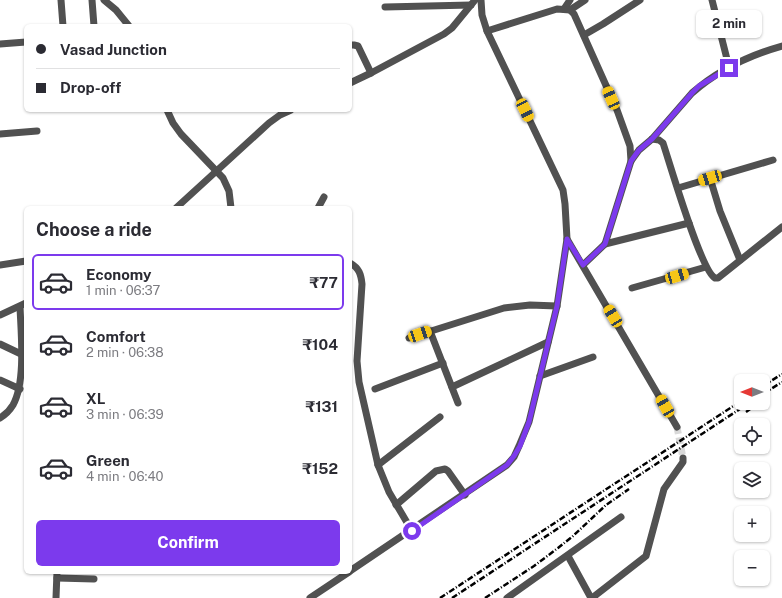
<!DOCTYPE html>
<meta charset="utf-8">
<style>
:root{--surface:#fff;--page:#f7f7f7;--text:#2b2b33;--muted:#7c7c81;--line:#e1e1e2;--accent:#7c3aed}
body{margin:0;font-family:"Public Sans",sans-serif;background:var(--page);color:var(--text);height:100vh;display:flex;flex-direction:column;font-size:15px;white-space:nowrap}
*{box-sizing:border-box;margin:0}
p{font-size:13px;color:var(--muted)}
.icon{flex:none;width:22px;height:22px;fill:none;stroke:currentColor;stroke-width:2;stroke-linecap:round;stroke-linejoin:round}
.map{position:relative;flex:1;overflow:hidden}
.details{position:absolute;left:24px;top:206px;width:328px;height:368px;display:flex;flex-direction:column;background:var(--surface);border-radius:6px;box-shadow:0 1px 3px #0004}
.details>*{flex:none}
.banner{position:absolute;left:24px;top:24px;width:328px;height:88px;border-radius:6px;box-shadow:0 1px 3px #0004;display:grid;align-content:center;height:88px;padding:0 12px;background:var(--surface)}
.needle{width:26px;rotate:270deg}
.tools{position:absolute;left:734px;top:374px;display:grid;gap:8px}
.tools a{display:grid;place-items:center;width:36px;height:36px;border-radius:6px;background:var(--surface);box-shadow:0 1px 3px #0004;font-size:20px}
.end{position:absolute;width:18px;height:18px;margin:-9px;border:5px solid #7c3aed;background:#fff;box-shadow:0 0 0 2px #fff}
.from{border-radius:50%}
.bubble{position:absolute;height:28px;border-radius:6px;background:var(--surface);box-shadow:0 1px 3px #0004;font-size:13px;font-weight:700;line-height:28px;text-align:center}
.car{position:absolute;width:12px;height:24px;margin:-12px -6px;border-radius:5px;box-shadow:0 0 3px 1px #0007;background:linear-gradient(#f5c518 24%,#345 0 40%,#f5c518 0 76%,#345 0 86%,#f5c518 0)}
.banner b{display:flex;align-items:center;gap:14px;height:38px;font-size:15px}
.banner b+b{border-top:1px solid var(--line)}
.banner i{width:10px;height:10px;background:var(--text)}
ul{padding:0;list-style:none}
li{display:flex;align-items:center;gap:12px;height:56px;margin:0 8px 6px;padding:0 4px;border:2px solid transparent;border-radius:6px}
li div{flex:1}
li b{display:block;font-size:15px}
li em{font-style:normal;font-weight:700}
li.current{border-color:var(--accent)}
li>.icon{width:36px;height:36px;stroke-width:1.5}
h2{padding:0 12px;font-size:18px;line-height:48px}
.cta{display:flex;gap:8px;margin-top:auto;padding:8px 12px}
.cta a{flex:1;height:46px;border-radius:6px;background:var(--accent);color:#fff;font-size:16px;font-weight:700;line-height:46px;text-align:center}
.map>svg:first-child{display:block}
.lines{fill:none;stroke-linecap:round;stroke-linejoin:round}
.street-tunnel{stroke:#d9d9d9;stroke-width:7;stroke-dasharray:7 3.5;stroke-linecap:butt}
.street{stroke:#515151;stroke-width:7}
.rail{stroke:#000;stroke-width:2.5;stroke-dasharray:6 2 1 2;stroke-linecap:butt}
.route{stroke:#7c3aed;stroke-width:5}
</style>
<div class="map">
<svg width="782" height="598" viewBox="0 0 782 598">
<rect width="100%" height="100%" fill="#fff"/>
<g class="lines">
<!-- street-tunnel -->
<path class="street-tunnel" d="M677 427 683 458"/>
<!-- street -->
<g class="street">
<path d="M61 0 63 26"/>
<path d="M92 0 94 26"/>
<path d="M104 0 116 10 129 26"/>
<path d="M712 0 729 67"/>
<path d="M385 7 471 5"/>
<path d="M564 9 570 0"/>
<path d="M570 10 585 0"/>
<path d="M487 31 557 9 570 10 574 14 617 110 630 146 631 161"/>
<path d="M584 35 603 24 640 0"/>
<path d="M0 44 26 42"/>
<path d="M350 45H354L358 46 371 73"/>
<path d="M350 83 371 73 444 34 452 28 475 0"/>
<path d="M167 110 173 123 181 134 223 178 229 191 231 208"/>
<path d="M0 134 37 131"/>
<path d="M652 139 659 140 663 143C670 164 701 271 715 278H718L782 227"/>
<path d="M710 178 720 211 740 260"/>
<path d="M678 188 773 160"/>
<path d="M176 208 269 123 280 115 291 110"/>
<path d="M318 208 324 197"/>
<path d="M567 239 677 427"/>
<path d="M605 244 689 223"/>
<path d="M350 263C359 268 361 274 362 284L357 361 359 382 378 465 389 492 412 531"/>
<path d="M0 265 26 261"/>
<path d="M583 265 605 244 631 161 639 150 652 139 692 93C717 71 750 55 782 46"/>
<path d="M632 288 706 267"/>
<path d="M0 315 26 303"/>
<path d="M430 331 458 403"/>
<path d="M409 338 504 308 530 305 557 306"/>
<path d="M0 344 21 354"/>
<path d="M540 376 593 357"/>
<path d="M0 380 20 389"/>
<path d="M452 387 548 342"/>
<path d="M375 389 443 363"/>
<path d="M0 418C5 415 10 410 13 405 26 382 21 333 20 307"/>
<path d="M378 465 440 417"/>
<path d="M396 505 436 471 445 469 448 471 465 495"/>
<path d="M568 556 591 598"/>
<path d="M350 571 507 465 514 457 519 446 529 422 557 306 567 239 565 204 563 190 487 31 482 15 481 0"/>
<path d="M57 578 94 579"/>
<path d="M56 598 57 572"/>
<path d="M310 598 349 572"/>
<path d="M507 598 621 517"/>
<path d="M592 598 646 556 664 489 683 462V458"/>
</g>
<!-- rail -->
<g class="rail">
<path d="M763 386 782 374"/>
<path d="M763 394 782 382"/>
<path d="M746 412 759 403"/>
<path d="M440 598 741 401"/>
<path d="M452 598 749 403"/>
<path d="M485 598 534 566 558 548 573 536 606 505 629 489"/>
</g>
</g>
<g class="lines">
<!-- route -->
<path class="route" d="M412 531 507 465 514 456 520 446 529 422 557 306 567 239 583 265 605 244 631 161 639 150 652 139 692 93 699 86 729 68"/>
</g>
</svg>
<div class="tools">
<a><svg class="needle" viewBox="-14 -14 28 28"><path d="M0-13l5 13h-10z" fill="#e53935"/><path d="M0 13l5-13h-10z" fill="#7c7c81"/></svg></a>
<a><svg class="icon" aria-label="locate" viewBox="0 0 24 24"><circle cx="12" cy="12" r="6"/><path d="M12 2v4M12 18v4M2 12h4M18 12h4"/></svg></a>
<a><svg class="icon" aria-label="layers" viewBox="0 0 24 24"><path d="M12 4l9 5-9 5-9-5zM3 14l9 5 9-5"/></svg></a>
<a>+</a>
<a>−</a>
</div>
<i class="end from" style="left:412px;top:531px"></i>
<i class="end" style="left:729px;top:68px"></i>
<div class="bubble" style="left:696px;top:10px;width:66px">2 min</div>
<i class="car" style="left:611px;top:98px;rotate:336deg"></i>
<i class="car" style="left:525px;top:110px;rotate:154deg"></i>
<i class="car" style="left:710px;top:178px;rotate:253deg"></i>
<i class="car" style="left:677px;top:276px;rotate:74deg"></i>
<i class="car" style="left:613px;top:316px;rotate:329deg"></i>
<i class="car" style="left:420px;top:334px;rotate:71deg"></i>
<i class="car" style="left:665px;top:406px;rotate:330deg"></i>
<div class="banner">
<b><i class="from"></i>Vasad Junction</b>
<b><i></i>Drop-off</b>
</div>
<section class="details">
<h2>Choose a ride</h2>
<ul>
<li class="current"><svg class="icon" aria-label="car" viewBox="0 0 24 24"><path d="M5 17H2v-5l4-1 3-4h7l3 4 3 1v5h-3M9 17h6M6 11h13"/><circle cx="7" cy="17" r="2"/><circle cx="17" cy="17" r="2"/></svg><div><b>Economy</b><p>1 min · 06:37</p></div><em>₹77</em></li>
<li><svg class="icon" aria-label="car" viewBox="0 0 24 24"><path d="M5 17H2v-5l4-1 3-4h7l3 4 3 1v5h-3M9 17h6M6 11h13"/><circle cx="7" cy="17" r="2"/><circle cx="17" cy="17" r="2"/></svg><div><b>Comfort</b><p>2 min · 06:38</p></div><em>₹104</em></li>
<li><svg class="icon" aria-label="car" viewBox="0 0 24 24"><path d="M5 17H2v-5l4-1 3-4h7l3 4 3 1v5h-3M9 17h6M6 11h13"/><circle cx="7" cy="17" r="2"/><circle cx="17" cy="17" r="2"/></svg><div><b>XL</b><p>3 min · 06:39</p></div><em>₹131</em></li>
<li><svg class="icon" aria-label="car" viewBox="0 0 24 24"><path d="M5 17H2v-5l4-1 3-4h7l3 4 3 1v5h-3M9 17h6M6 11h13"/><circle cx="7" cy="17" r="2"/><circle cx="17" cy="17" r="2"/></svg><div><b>Green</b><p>4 min · 06:40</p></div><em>₹152</em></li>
</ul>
<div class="cta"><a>Confirm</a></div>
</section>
</div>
